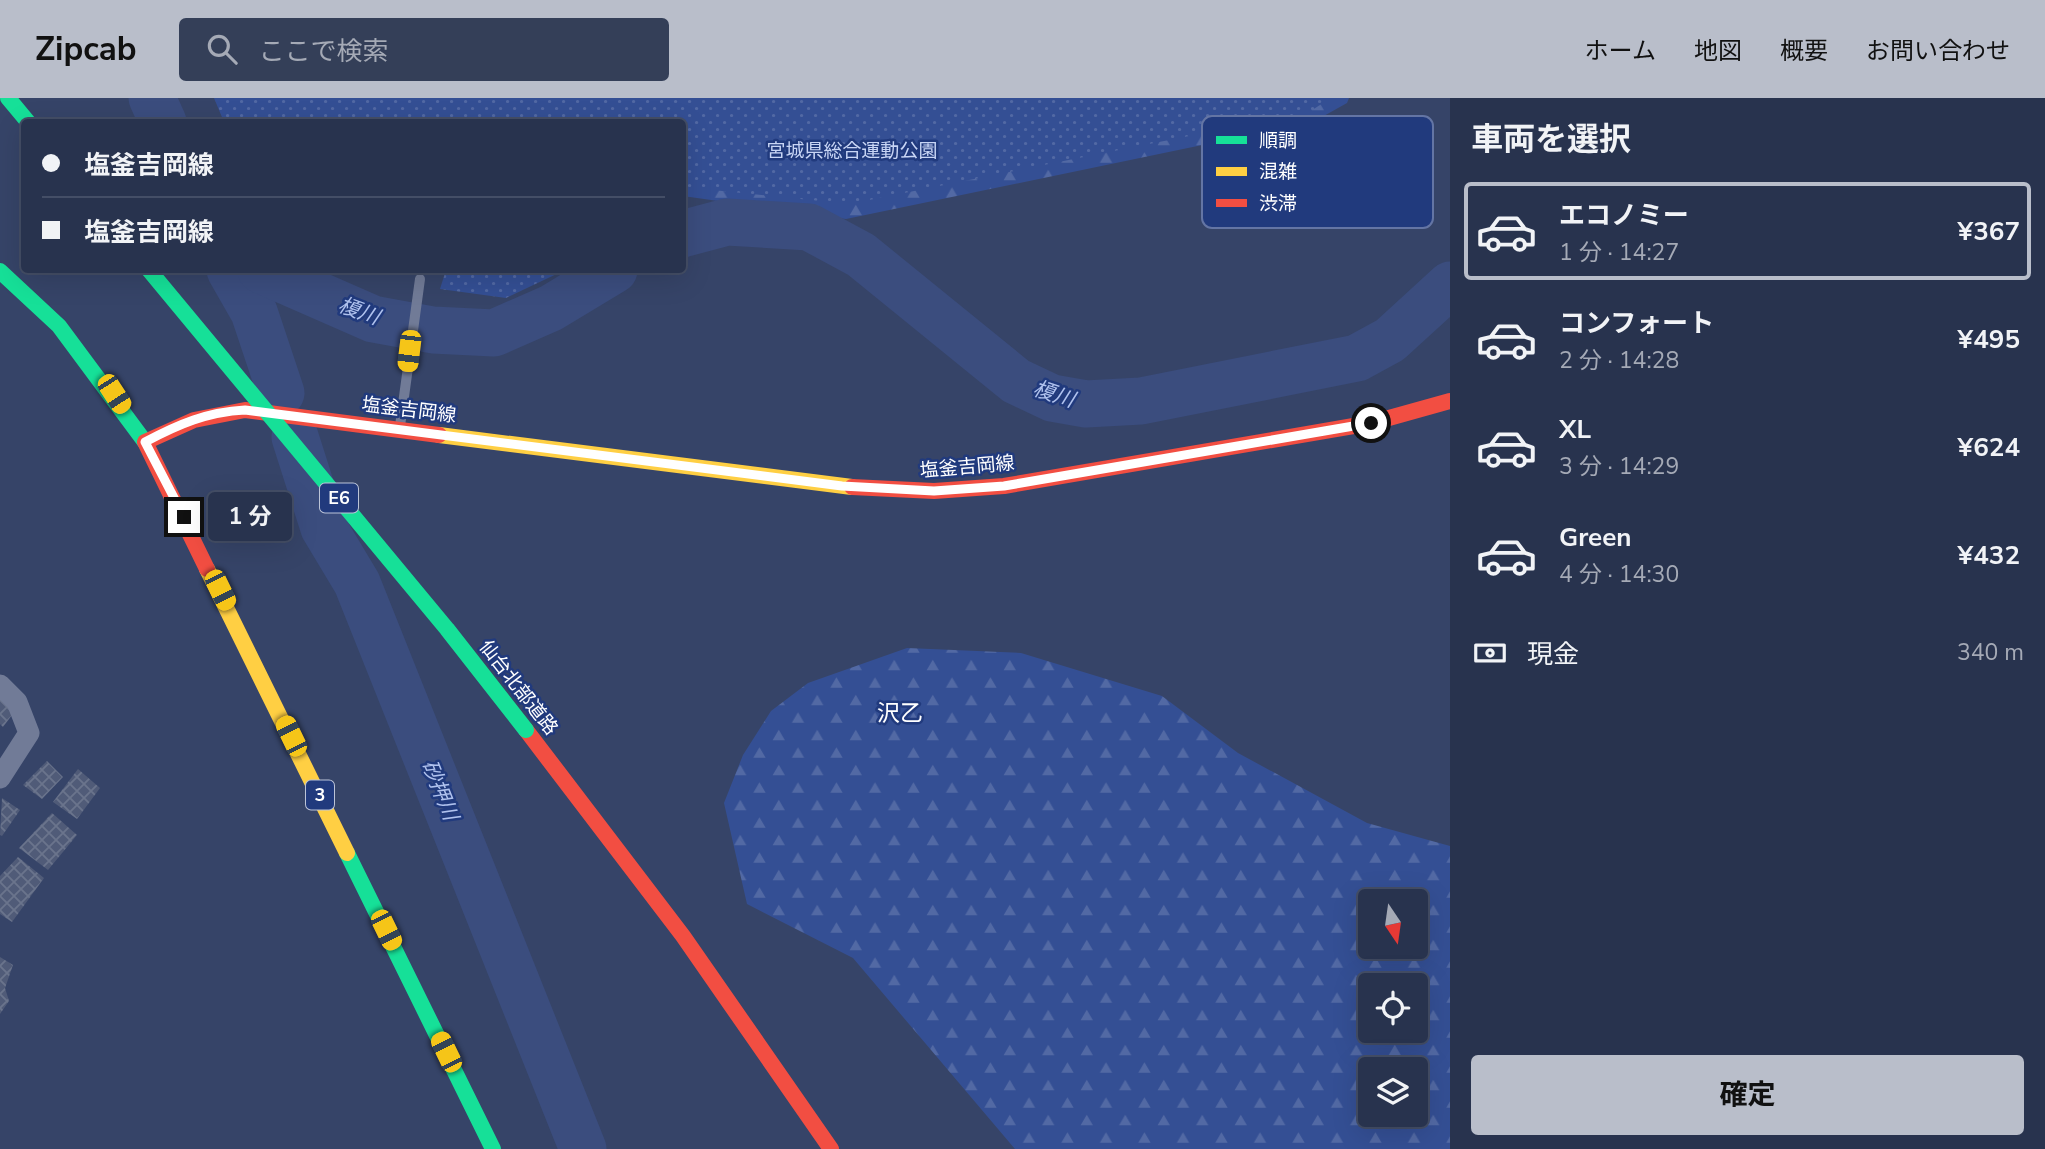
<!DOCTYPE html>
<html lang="ja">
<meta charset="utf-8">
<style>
:root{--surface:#28334e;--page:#343f58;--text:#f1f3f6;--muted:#a5aab6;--line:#444e66;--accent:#b9beca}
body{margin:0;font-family:"Nunito Sans","Noto Sans JP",sans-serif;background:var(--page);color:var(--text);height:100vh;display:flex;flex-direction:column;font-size:26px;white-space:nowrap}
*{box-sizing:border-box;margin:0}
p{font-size:23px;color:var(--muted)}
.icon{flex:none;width:38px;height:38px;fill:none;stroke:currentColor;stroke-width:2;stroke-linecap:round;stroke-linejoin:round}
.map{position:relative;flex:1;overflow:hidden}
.side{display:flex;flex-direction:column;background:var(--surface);width:595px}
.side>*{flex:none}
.hud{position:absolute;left:21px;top:21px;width:665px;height:154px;border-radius:7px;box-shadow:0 7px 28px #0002,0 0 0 2px var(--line);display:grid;align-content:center;height:154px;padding:0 21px;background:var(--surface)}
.needle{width:46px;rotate:167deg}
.tools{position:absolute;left:1358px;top:791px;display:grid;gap:14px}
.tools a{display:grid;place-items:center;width:70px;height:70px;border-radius:7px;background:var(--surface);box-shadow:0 7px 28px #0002,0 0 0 2px var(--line);font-size:35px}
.end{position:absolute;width:32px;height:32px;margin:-16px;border:9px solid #fff;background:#111;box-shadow:0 0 0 4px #111}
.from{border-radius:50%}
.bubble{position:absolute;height:49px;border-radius:7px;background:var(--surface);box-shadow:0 7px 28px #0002,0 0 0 2px var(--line);font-size:23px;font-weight:700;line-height:49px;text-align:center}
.car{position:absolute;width:21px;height:42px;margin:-21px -10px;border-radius:9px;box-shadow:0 0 5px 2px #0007;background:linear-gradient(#f5c518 24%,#345 0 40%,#f5c518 0 76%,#345 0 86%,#f5c518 0)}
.hud b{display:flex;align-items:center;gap:24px;height:66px;font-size:26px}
.hud b+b{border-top:2px solid var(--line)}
.hud i{width:18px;height:18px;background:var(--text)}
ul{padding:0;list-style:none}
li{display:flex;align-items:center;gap:21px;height:98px;margin:0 14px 10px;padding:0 7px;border:4px solid transparent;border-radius:7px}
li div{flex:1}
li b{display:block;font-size:26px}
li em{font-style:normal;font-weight:700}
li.current{border-color:var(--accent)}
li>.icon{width:63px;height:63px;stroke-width:1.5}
h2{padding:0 21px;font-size:32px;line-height:84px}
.pay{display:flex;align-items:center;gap:18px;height:77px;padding:0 21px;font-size:26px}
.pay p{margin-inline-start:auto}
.action{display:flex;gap:14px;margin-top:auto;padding:14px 21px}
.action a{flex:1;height:80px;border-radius:7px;background:var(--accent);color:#111;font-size:28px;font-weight:700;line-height:80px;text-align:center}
header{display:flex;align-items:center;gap:42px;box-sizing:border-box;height:98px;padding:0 35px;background:var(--accent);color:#111}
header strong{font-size:33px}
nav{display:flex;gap:38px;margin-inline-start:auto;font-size:24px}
.search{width:490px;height:63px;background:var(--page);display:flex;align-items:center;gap:18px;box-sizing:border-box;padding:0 24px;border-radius:7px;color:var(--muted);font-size:26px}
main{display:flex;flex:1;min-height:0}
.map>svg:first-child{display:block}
.forest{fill:url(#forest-firs);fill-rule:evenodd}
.park{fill:url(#park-dots)}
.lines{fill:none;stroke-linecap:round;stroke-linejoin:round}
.river{stroke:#3b4d7e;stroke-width:47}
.building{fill:url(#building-cross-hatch)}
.lane{stroke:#717b97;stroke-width:10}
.street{stroke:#717b97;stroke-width:21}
.fast{stroke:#16e098;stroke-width:16}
.slow{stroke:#ffcf43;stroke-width:16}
.jam{stroke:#f24e42;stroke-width:16}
.fast-bridge{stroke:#16e098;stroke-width:16}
.route{stroke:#fff;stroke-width:9}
.labels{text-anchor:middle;stroke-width:5;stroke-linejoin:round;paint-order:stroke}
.shield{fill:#213a7d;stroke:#bcc4d8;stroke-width:2}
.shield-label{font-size:18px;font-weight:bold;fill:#fff}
.park-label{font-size:19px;fill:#c8d5f5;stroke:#213a7d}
.street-label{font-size:19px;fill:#fff;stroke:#213a7d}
.water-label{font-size:21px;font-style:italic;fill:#b0c2ee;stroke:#213a7d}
.quarter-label{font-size:23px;fill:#fff;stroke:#213a7d}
.key{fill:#213a7d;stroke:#6475a4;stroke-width:2}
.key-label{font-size:19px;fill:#fff}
</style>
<header>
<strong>Zipcab</strong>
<div class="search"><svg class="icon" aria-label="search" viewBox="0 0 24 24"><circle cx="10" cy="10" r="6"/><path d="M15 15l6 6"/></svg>ここで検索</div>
<nav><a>ホーム</a><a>地図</a><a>概要</a><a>お問い合わせ</a></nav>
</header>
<main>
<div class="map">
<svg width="1450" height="1051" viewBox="0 0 1450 1051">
<defs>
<pattern id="forest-firs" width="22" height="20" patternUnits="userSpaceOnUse" patternTransform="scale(1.75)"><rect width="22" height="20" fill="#344f94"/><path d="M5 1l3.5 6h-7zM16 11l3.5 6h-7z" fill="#5269a4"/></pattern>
<pattern id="park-dots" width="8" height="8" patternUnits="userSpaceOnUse" patternTransform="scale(1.75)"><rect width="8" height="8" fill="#344f94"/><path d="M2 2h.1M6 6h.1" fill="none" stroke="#5269a4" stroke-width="1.8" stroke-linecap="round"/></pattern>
<pattern id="building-cross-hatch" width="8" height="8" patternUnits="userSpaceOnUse" patternTransform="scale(1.75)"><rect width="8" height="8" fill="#505b78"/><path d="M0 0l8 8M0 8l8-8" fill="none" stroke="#6a748c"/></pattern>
</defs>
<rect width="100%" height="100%" fill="#364468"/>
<!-- forest -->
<g class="forest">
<path d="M973 0H1349L1347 5 1313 24 846 121 683 98 682 24Z"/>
<path d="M907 550 1021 555 1162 598 1238 655 1367 725 1450 748V1051H1015L853 860 747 806 724 705 743 657 771 613 808 585ZM1416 803V849H1370V803ZM1370 887H1416V933H1370ZM1370 971H1416V1017H1370Z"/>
</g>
<!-- park -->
<g class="park">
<path d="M214 0H1331L1309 14 849 106 683 89 682 24H224Z"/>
<path d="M446 172H565L506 200 440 191Z"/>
</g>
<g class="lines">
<!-- river -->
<g class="river">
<path d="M152 0 163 24"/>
<path d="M682 136 727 124 809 129 861 157 1016 283 1052 300 1086 306 1141 303 1357 260 1390 242 1450 187"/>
<path d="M230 172 254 214 281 295"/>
<path d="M261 172 373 221 433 232 494 235 551 210 614 172"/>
<path d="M295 339 324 430 357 485 583 1051"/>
</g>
</g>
<!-- building -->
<g class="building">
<path d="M0 596 15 613 3 629 0 626Z"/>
<path d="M47 663 63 679 42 701 23 687Z"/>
<path d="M78 671 100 690 77 721 53 704Z"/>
<path d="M2 700 20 712 2 738 0 737Z"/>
<path d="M52 715 77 737 48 772 19 750Z"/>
<path d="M18 759 44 780 12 824 0 816V778Z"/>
<path d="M0 859 13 867 5 890 9 903 0 916Z"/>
</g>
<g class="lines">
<!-- lane -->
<path class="lane" d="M400 328 420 181"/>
<!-- street -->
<path class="street" d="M0 587 17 604 29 635 0 680"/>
<!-- fast -->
<g class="fast">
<path d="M8 0 28 24"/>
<path d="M0 173 59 228 145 344"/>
<path d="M347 755 493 1051"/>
</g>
<!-- slow -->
<g class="slow">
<path d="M439 337 852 389"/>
<path d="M207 471 347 755"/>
</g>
<!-- jam -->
<g class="jam">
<path d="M852 389 934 393 1004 388 1371 325 1450 303"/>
<path d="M207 471 145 344 194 322 245 312 439 337"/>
<path d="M526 632 683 838 831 1051"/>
</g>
<!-- fast-bridge -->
<path class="fast-bridge" d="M149 172 447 531 526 632"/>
</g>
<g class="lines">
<!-- route -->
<path class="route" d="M184 419 145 344C179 326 207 314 245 312L842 388 934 393 1004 388 1371 325"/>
</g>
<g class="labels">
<!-- shield labels -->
<g class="shield">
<rect x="320" y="385.5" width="38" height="29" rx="5"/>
<rect x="306" y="682.5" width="28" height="29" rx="5"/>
</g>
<g class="shield-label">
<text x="339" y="406">E6</text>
<text x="320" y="703">3</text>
</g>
<!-- park labels -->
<g class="park-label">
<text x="852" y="59">宮城県総合運動公園</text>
</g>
<!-- street labels -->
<g class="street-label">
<text transform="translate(409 311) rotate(7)" y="7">塩釜吉岡線</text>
<text transform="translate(967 368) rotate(-5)" y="7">塩釜吉岡線</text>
<text transform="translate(519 589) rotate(52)" y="7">仙台北部道路</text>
</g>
<!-- water labels -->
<g class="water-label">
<text transform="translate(359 213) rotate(20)" y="7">榎川</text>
<text transform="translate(1054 296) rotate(18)" y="7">榎川</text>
<text transform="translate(440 692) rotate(68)" y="7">砂押川</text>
</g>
<!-- quarter labels -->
<g class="quarter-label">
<text x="900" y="623">沢乙</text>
</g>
</g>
<!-- legend -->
<rect x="1202" y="18" width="231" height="112" rx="10" class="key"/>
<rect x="1216" y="38" width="31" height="8" fill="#16e098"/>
<rect x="1216" y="69" width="31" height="9" fill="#ffcf43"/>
<rect x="1216" y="101" width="31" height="8" fill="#f24e42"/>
<g class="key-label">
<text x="1259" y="49">順調</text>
<text x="1259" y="80">混雑</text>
<text x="1259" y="112">渋滞</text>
</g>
</svg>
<div class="tools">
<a><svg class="needle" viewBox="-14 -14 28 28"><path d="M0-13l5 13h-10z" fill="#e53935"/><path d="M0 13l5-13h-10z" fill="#a5aab6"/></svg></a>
<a><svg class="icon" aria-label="locate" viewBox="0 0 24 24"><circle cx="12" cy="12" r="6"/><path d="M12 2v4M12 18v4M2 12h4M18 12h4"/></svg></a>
<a><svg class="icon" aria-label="layers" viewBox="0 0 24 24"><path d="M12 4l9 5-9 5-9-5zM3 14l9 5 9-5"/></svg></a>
</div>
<i class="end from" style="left:1371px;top:325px"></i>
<i class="end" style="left:184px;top:419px"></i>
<div class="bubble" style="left:208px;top:394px;width:84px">1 分</div>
<i class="car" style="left:409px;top:253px;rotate:187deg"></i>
<i class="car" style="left:114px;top:296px;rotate:147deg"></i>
<i class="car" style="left:220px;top:492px;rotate:154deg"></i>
<i class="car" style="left:291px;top:638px;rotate:334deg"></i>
<i class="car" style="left:386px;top:832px;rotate:154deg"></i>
<i class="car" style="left:446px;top:954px;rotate:334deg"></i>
<div class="hud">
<b><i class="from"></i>塩釜吉岡線</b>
<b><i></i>塩釜吉岡線</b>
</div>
</div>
<section class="side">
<h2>車両を選択</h2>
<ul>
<li class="current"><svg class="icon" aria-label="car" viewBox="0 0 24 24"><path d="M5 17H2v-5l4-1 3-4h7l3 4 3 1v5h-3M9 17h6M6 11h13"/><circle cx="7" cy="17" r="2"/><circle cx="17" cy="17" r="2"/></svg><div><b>エコノミー</b><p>1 分 · 14:27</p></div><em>¥367</em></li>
<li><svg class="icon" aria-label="car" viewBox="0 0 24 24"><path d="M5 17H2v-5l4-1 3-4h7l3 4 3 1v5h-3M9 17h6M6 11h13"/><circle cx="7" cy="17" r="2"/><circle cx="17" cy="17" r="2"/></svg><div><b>コンフォート</b><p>2 分 · 14:28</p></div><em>¥495</em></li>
<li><svg class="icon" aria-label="car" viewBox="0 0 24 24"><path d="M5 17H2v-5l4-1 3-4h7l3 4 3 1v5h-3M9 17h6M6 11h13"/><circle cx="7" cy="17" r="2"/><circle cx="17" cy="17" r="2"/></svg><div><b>XL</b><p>3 分 · 14:29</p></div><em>¥624</em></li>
<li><svg class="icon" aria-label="car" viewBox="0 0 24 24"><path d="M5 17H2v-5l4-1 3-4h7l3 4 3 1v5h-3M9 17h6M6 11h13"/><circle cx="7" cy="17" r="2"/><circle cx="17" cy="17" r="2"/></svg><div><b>Green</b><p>4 分 · 14:30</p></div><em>¥432</em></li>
</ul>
<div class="pay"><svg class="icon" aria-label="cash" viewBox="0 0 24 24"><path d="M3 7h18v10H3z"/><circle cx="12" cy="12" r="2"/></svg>現金<p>340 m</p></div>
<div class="action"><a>確定</a></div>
</section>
</main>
